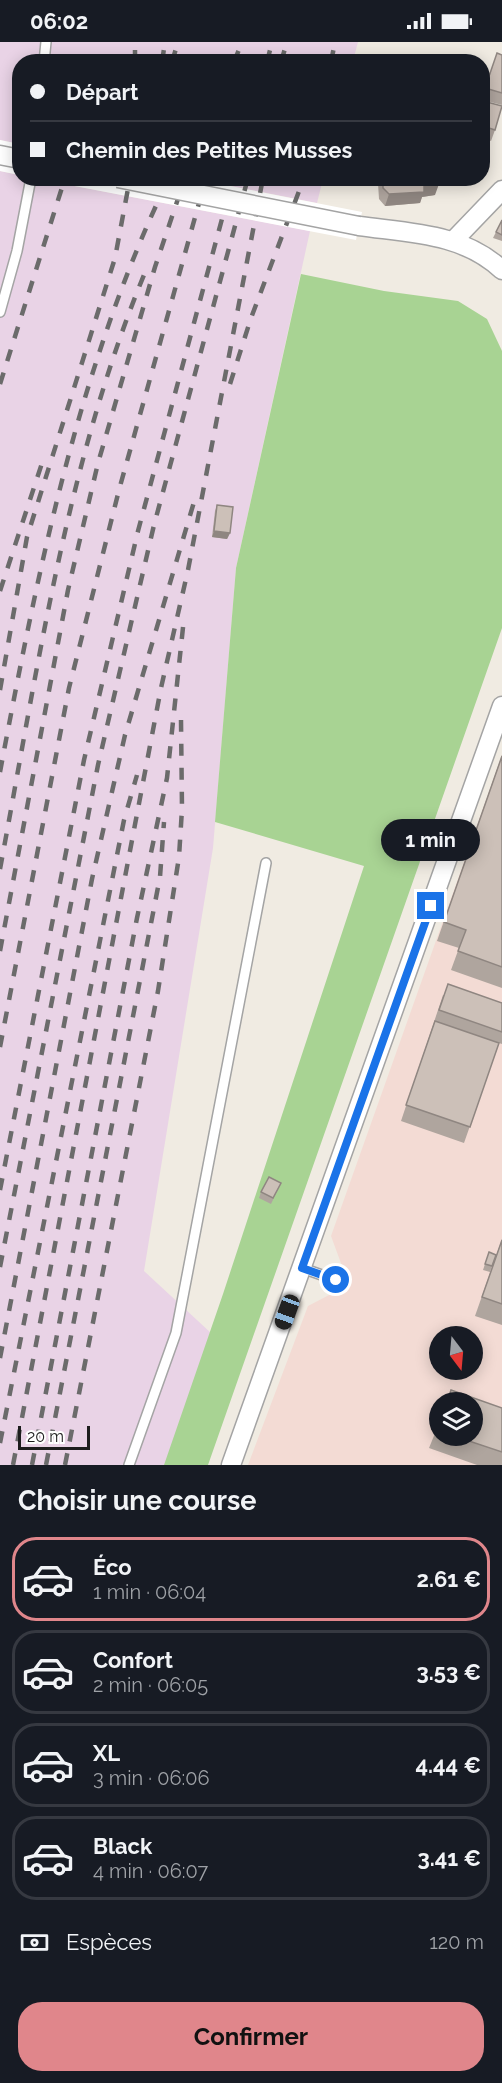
<!DOCTYPE html>
<html lang="fr">
<meta charset="utf-8">
<style>
:root{--surface:#171b24;--page:#242831;--text:#f1f3f6;--muted:#9ea1a6;--line:#363941;--accent:#e0868b}
body{margin:0;font-family:Raleway,sans-serif;background:var(--page);color:var(--text);height:100vh;display:flex;flex-direction:column;font-size:22px;white-space:nowrap}
*{box-sizing:border-box;margin:0}
p{font-size:20px;color:var(--muted)}
.icon{flex:none;width:33px;height:33px;fill:none;stroke:currentColor;stroke-width:2;stroke-linecap:round;stroke-linejoin:round}
.map{position:relative;height:1423px;overflow:hidden}
.side{display:flex;flex-direction:column;background:var(--surface);flex:1}
.side>*{flex:none}
.top-card{position:absolute;left:12px;top:12px;width:478px;height:132px;border-radius:24px;box-shadow:0 3px 15px #0003;display:grid;align-content:center;height:132px;padding:0 18px;background:var(--surface)}
.needle{width:39px;rotate:164deg}
.buttons{position:absolute;left:429px;top:1284px;display:grid;gap:12px}
.buttons a{display:grid;place-items:center;width:54px;height:54px;border-radius:50%;background:var(--surface);box-shadow:0 3px 15px #0003;font-size:30px}
.scale{position:absolute;left:18px;bottom:15px;width:72px;box-sizing:border-box;padding-left:6px;border:3px solid #1d1d1d;border-top:0;font-size:16px;line-height:21px;white-space:nowrap;color:#1d1d1d;-webkit-text-stroke:4px #fff;paint-order:stroke}
.end{position:absolute;width:27px;height:27px;margin:-14px;border:8px solid #1a73e8;background:#fff;box-shadow:0 0 0 3px #fff}
.from{border-radius:50%}
.bubble{position:absolute;height:42px;border-radius:21px;background:var(--surface);box-shadow:0 3px 15px #0003;font-size:20px;font-weight:700;line-height:42px;text-align:center}
.car{position:absolute;width:18px;height:36px;margin:-18px -9px;border-radius:8px;box-shadow:0 0 4px 2px #0007;background:linear-gradient(#222 24%,#8ab4d8 0 40%,#222 0 76%,#8ab4d8 0 86%,#222 0)}
.top-card b{display:flex;align-items:center;gap:21px;height:57px;font-size:22px}
.top-card b+b{border-top:2px solid var(--line)}
.top-card i{width:15px;height:15px;background:var(--text)}
ul{padding:0;list-style:none}
li{display:flex;align-items:center;gap:18px;height:84px;margin:0 12px 9px;padding:0 6px;border:3px solid var(--line);border-radius:24px}
li div{flex:1}
li b{display:block;font-size:22px}
li em{font-style:normal;font-weight:700}
li.on{border-color:var(--accent)}
li>.icon{width:54px;height:54px;stroke-width:1.5}
h2{padding:0 18px;font-size:27px;line-height:72px}
.pay{display:flex;align-items:center;gap:15px;height:66px;padding:0 18px;font-size:22px}
.pay p{margin-inline-start:auto}
.button{display:flex;gap:12px;margin-top:auto;padding:12px 18px}
.button a{flex:1;height:69px;border-radius:24px;background:var(--accent);color:#111;font-size:24px;font-weight:700;line-height:69px;text-align:center}
.status{display:flex;justify-content:space-between;align-items:center;height:42px;padding:0 30px;background:var(--surface);direction:ltr}
.status svg{height:16px;fill:currentColor}
.map>svg:first-child{display:block}
.industrial{fill:#e9d3e6}
.military{fill:#f3dbd4;fill-rule:evenodd}
.forest{fill:#a8d393}
.pier{fill:#fff}
.lines{fill:none;stroke-linecap:round;stroke-linejoin:round}
.service-casing{stroke:#a4a4a4;stroke-width:12}
.minor-casing{stroke:#a4a4a4;stroke-width:21}
.service{stroke:#fff;stroke-width:9}
.minor{stroke:#fff;stroke-width:18}
.rail{stroke:#6b6b6b;stroke-width:4.5;stroke-dasharray:12 12;stroke-linecap:butt}
.minor-bridge-casing{stroke:#a4a4a4;stroke-width:21;stroke-linecap:butt}
.minor-bridge{stroke:#fff;stroke-width:18}
.wall{fill:#afa59e}
.shaded-wall{fill:#8f8681}
.building{fill:#ccc0b8;stroke:#8f8681;stroke-width:1.5}
.route{stroke:#1a73e8;stroke-width:8}
</style>
<div class="status"><b>06:02</b><svg viewBox="0 0 49 12"><path d="M0 12V9h3v3zM5 12V6h3v6zM10 12V3h3v9zM15 12V0h3v12zM26 1h20v11H26zM47 4h2v5h-2z"/></svg></div>
<div class="map">
<svg width="502" height="1423" viewBox="0 0 502 1423">
<rect width="100%" height="100%" fill="#f0ebe2"/>
<!-- industrial -->
<g class="industrial">
<path d="M0 0H358L353 19 20 20 19 102 0 98Z"/>
<path d="M0 129 19 133 20 136 38 137 310 189 236 526 213 806 144 1229 211 1291 167 1423H0Z"/>
<path d="M195 137H323L317 161Z"/>
</g>
<!-- military -->
<path class="military" d="M502 713V1423H248L308 1264 331 1252 342 1224 331 1194ZM440 1294H472V1328H440ZM440 1360H472V1394H440Z"/>
<!-- forest -->
<path class="forest" d="M301 232 384 249 458 259 487 277 502 309V586L208 1423H164L223 1252 364 824 215 780 236 526Z"/>
<!-- pier -->
<g class="pier">
<path d="M0 98 19 102V133L0 129Z"/>
<path d="M38 137H195L362 170 356 198Z"/>
</g>
<g class="lines">
<!-- service casing -->
<g class="service-casing">
<g id="service">
<path d="M44 20 46 0"/>
<path d="M0 270 17 209 31 136"/>
<path d="M302 1226 336 1238"/>
<path d="M129 1423 176 1291 266 821"/>
</g>
</g>
<!-- minor casing -->
<g class="minor-casing">
<g id="minor">
<path d="M0 113 20 117"/>
<path d="M359 184C409 191 463 191 502 228"/>
<path d="M454 198 502 148"/>
<path d="M231 1423 502 664"/>
</g>
</g>
<!-- service -->
<use href="#service" class="service"/>
<!-- minor -->
<use href="#minor" class="minor"/>
<!-- rail -->
<g class="rail">
<path d="M135 20V0"/>
<path d="M162 20 165 0"/>
<path d="M172 20 178 0"/>
<path d="M234 20 242 0"/>
<path d="M267 20 272 0"/>
<path d="M281 20 287 0"/>
<path d="M331 20 335 0"/>
<path d="M0 342 65 136"/>
<path d="M230 342 251 276 304 136"/>
<path d="M0 549 44 415"/>
<path d="M0 648 27 495 115 216 130 136"/>
<path d="M0 730C38 528 79 322 169 136"/>
<path d="M0 827C38 625 67 418 146 228"/>
<path d="M0 909 68 548 98 421 155 225 185 136"/>
<path d="M0 1005 69 646 119 448 206 136"/>
<path d="M0 1148 84 718 138 489 233 136"/>
<path d="M0 1225 98 723 154 483 248 136"/>
<path d="M0 1316 92 837 125 693 194 460"/>
<path d="M0 1401 124 778 137 733"/>
<path d="M13 1423 161 646 188 528 263 136"/>
<path d="M32 1423 137 876 167 736 184 576"/>
<path d="M46 1423 160 835 164 780"/>
<path d="M65 1423 158 949 179 815 182 767 181 678"/>
</g>
<!-- minor-bridge casing -->
<g class="minor-bridge-casing">
<path id="minor-bridge" d="M118 136 359 184"/>
</g>
<!-- minor-bridge -->
<use href="#minor-bridge" class="minor-bridge"/>
</g>
<!-- wall -->
<g class="wall">
<path d="M497 11 502 13V63L483 58V53Z"/>
<path d="M483 59 495 88 491 99 483 96Z"/>
<path d="M380 136H383L435 153 422 155 420 161 385 164 379 157 378 141Z"/>
<path d="M502 178V199L493 196Z"/>
<path d="M217 463 230 491 227 497 212 495 215 469Z"/>
<path d="M502 713V946L451 928 459 906 437 899Z"/>
<path d="M443 953 502 961V1002L499 1001 464 1101 401 1079Z"/>
<path d="M281 1141 271 1162 259 1156 261 1150Z"/>
<path d="M502 1197V1283L475 1274Z"/>
<path d="M489 1210 496 1213 490 1230 483 1228Z"/>
<path d="M502 1366V1423H477L429 1406 440 1379V1394H472Z"/>
</g>
<!-- shaded-wall -->
<g class="shaded-wall">
<path d="M439 142 435 153 422 155 420 161 385 164 389 152 424 144Z"/>
<path d="M214 489 230 491 227 497 212 495Z"/>
</g>
<!-- building -->
<g class="building">
<path d="M497 11 502 13V51L485 46Z"/>
<path d="M483 59 502 64 495 88 483 84V85Z"/>
<path d="M383 136H438L439 142 424 144V150L389 152 383 146Z"/>
<path d="M502 178V193L496 190Z"/>
<path d="M217 463 233 465 230 491 214 489Z"/>
<path d="M502 714V925L458 909 466 888 444 880Z"/>
<path d="M448 942 502 961V990L439 968Z"/>
<path d="M435 979 499 1001 470 1085 406 1063Z"/>
<path d="M269 1135 281 1141 273 1156 261 1150Z"/>
<path d="M502 1198V1262L482 1255Z"/>
<path d="M489 1210 496 1213 492 1224 485 1222Z"/>
<path d="M451 1348 502 1366V1410L454 1394H472V1360H447Z"/>
<path d="M440 1379V1389L436 1387Z"/>
</g>
<g class="lines">
<!-- route -->
<path class="route" d="M336 1238 302 1226 431 864"/>
</g>
</svg>
<div class="buttons">
<a><svg class="needle" viewBox="-14 -14 28 28"><path d="M0-13l5 13h-10z" fill="#e53935"/><path d="M0 13l5-13h-10z" fill="#9ea1a6"/></svg></a>
<a><svg class="icon" aria-label="layers" viewBox="0 0 24 24"><path d="M12 4l9 5-9 5-9-5zM3 14l9 5 9-5"/></svg></a>
</div>
<div class="scale">20 m</div>
<i class="end from" style="left:336px;top:1238px"></i>
<i class="end" style="left:431px;top:864px"></i>
<div class="bubble" style="left:381px;top:777px;width:99px">1 min</div>
<i class="car" style="left:287px;top:1270px;rotate:200deg"></i>
<div class="top-card">
<b><i class="from"></i>Départ</b>
<b><i></i>Chemin des Petites Musses</b>
</div>
</div>
<section class="side">
<h2>Choisir une course</h2>
<ul>
<li class="on"><svg class="icon" aria-label="car" viewBox="0 0 24 24"><path d="M5 17H2v-5l4-1 3-4h7l3 4 3 1v5h-3M9 17h6M6 11h13"/><circle cx="7" cy="17" r="2"/><circle cx="17" cy="17" r="2"/></svg><div><b>Éco</b><p>1 min · 06:04</p></div><em>2.61 €</em></li>
<li><svg class="icon" aria-label="car" viewBox="0 0 24 24"><path d="M5 17H2v-5l4-1 3-4h7l3 4 3 1v5h-3M9 17h6M6 11h13"/><circle cx="7" cy="17" r="2"/><circle cx="17" cy="17" r="2"/></svg><div><b>Confort</b><p>2 min · 06:05</p></div><em>3.53 €</em></li>
<li><svg class="icon" aria-label="car" viewBox="0 0 24 24"><path d="M5 17H2v-5l4-1 3-4h7l3 4 3 1v5h-3M9 17h6M6 11h13"/><circle cx="7" cy="17" r="2"/><circle cx="17" cy="17" r="2"/></svg><div><b>XL</b><p>3 min · 06:06</p></div><em>4.44 €</em></li>
<li><svg class="icon" aria-label="car" viewBox="0 0 24 24"><path d="M5 17H2v-5l4-1 3-4h7l3 4 3 1v5h-3M9 17h6M6 11h13"/><circle cx="7" cy="17" r="2"/><circle cx="17" cy="17" r="2"/></svg><div><b>Black</b><p>4 min · 06:07</p></div><em>3.41 €</em></li>
</ul>
<div class="pay"><svg class="icon" aria-label="cash" viewBox="0 0 24 24"><path d="M3 7h18v10H3z"/><circle cx="12" cy="12" r="2"/></svg>Espèces<p>120 m</p></div>
<div class="button"><a>Confirmer</a></div>
</section>
